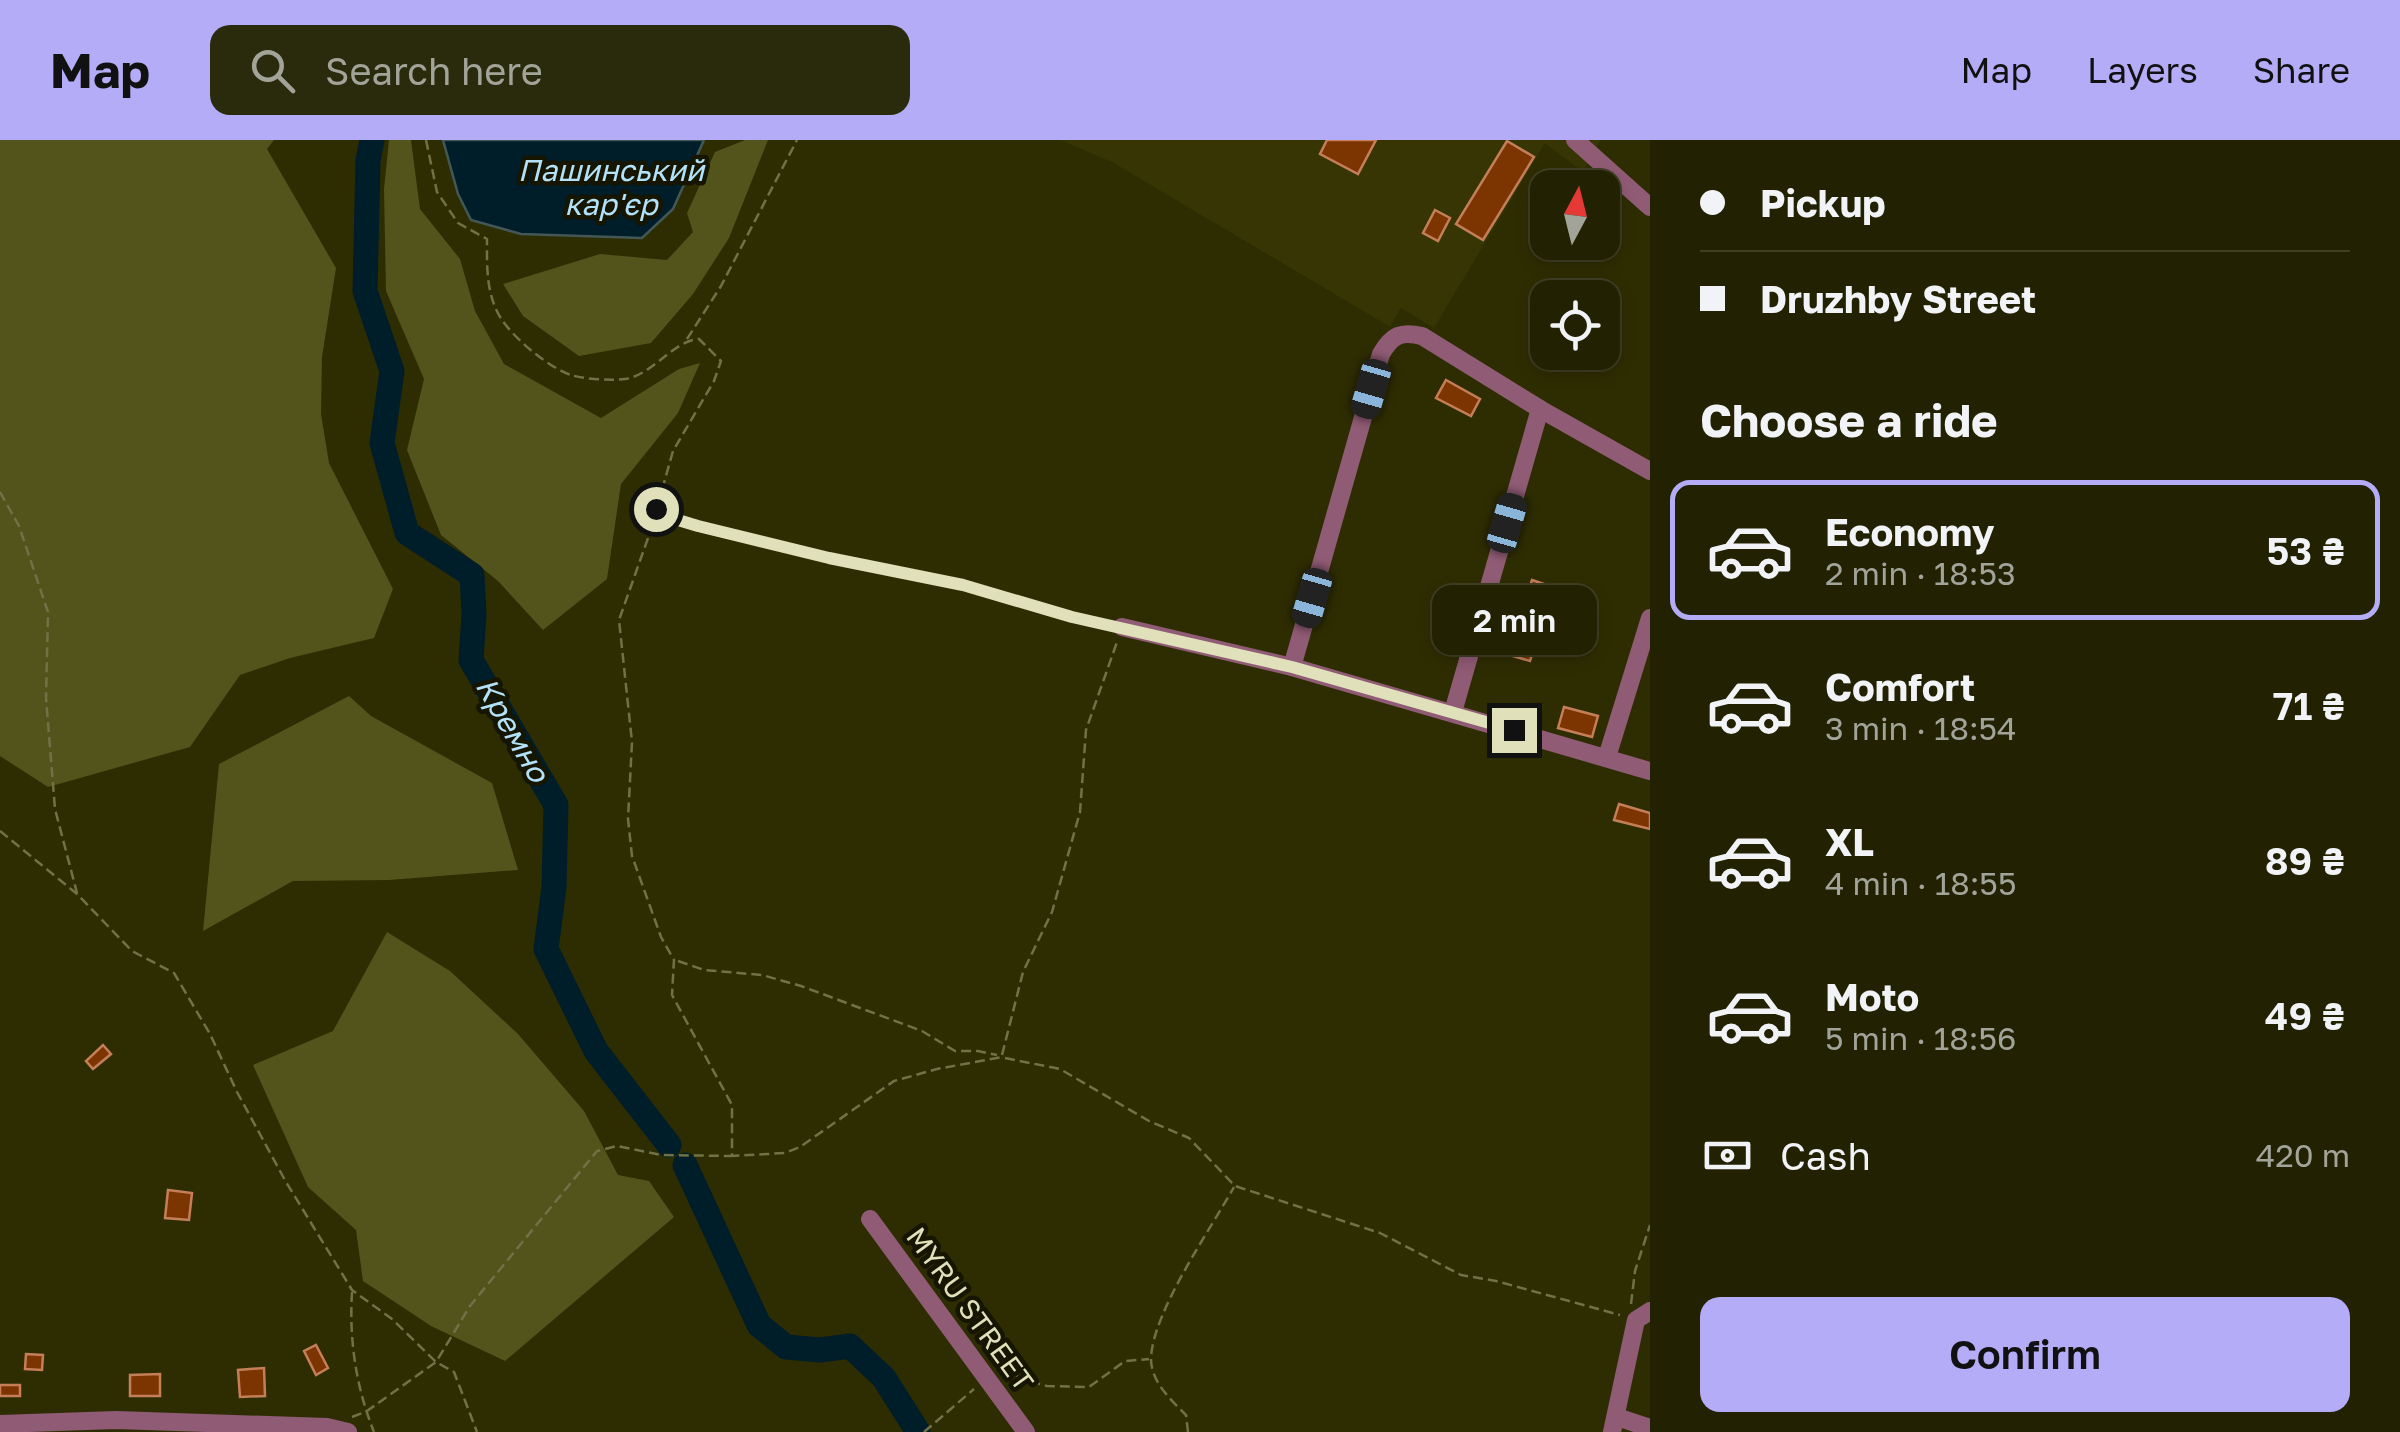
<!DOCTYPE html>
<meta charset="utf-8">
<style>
:root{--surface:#222202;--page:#2a2a0c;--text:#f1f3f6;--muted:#a2a499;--line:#3f3f24;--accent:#b5acf8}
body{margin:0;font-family:"Golos Text",sans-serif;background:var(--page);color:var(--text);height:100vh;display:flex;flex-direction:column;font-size:38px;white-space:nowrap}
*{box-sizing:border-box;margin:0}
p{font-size:32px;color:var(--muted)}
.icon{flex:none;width:55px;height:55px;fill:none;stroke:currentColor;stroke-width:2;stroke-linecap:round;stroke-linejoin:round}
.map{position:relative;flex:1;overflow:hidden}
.sheet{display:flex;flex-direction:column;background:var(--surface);width:750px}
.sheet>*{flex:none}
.top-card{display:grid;align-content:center;height:220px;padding:0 50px;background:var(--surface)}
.needle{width:65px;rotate:7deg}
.fabs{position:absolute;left:1530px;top:30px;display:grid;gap:20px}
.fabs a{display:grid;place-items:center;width:90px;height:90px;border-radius:20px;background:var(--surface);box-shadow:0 5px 15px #0003,0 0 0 2px var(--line);font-size:50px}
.end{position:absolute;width:45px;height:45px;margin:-22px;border:12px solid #e0e1bb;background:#111;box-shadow:0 0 0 5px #111}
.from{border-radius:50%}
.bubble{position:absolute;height:70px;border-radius:20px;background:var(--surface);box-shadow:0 5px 15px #0003,0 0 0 2px var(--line);font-size:32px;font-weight:600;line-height:70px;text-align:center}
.car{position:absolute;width:30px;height:60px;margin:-30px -15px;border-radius:12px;box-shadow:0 0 8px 2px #0007;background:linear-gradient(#222 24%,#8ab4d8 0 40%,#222 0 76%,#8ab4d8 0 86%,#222 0)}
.top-card b{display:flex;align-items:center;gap:35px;height:95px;font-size:38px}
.top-card b+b{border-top:2px solid var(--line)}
.top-card i{width:25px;height:25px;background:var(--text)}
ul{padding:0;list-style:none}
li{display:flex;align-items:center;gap:30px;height:140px;margin:0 20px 15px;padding:0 30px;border:5px solid transparent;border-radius:20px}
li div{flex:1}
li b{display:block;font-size:38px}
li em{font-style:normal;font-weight:600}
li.current{border-color:var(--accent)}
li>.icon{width:90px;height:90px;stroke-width:1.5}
h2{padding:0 50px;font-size:45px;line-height:120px}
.pay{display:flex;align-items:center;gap:25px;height:110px;padding:0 50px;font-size:38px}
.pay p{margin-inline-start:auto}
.action{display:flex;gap:20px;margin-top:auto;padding:20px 50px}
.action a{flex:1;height:115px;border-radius:20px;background:var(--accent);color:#111;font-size:40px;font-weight:600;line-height:115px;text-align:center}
header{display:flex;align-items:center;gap:60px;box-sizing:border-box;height:140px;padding:0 50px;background:var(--accent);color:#111}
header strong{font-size:48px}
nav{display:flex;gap:55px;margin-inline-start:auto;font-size:35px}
.search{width:700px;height:90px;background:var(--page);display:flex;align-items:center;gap:25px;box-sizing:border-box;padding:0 35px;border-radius:20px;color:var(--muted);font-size:38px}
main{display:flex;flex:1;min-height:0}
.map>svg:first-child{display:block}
.built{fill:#363503}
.green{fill:#53531c}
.water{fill:#001d2a;stroke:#435856;stroke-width:2.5}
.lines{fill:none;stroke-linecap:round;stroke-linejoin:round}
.river{stroke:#001d2a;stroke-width:25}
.building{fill:#7c3500;stroke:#c47f59;stroke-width:2.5}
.path{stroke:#717147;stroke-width:2.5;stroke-dasharray:10 5;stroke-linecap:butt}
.service{stroke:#905b75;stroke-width:9}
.minor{stroke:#905b75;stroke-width:18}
.route{stroke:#e0e1bb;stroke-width:12}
.labels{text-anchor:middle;stroke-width:9;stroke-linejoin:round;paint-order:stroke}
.street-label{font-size:28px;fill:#e0e1bb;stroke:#151500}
.water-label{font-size:30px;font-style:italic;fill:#b3e2f8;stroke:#151500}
</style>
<header>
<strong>Map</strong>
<div class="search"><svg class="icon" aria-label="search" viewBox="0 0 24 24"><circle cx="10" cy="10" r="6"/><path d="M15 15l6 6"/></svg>Search here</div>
<nav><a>Map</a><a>Layers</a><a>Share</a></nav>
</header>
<main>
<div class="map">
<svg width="1650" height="1292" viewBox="0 0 1650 1292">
<rect width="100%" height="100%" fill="#2e2d02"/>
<!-- built -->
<path class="built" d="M1060 0H1601L1583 32 1545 3 1434 188 1401 168 1390 187 1112 22Z"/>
<!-- green -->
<g class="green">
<path d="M0 0H274L267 9 336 128 322 217 321 274 329 323 393 449 374 498 290 518 240 535 190 607 48 647 0 616Z"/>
<path d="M389 0H411L420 69 460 119 475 171 504 224 601 278 679 229 700 223 678 273 621 344 607 439 543 490 498 441 441 395 407 310 424 239 386 151 384 49Z"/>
<path d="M745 0H768L729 98 693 154 651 203 579 216 523 176 503 144 600 114 667 120 693 92 687 73 715 12Z"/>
<path d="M349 556 371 576 492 643 518 730 389 740 293 741 203 791 219 624Z"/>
<path d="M387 792 450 831 518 894 584 971 618 1035 649 1041 674 1077 505 1221 431 1186 363 1141 356 1090 308 1047 253 925 333 891Z"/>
</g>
<!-- water -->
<path class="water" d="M443 0H704L673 69 642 98 521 94 471 80 458 54Z"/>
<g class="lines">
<!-- river -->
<g class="river">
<path d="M372 0 368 21 365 151 392 231 382 303 407 393 472 435 474 475 471 520 556 665 554 747 546 809 596 911 669 1005"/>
<path d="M685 1025 759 1185 786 1207 820 1210 850 1206 884 1238 918 1292"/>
</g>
</g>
<!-- building -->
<g class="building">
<path d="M1327 0H1376L1358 34 1320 14Z"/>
<path d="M1507 1 1534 17 1483 100 1456 84Z"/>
<path d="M1435 70 1450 78 1438 101 1423 93Z"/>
<path d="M1446 240 1480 259 1471 276 1436 258Z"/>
<path d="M1532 440 1553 447 1545 471 1524 464Z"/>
<path d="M1516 490 1538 496 1530 521 1509 515Z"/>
<path d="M1564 567 1598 576 1592 597 1558 588Z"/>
<path d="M1619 664 1650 673V689L1614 680Z"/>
<path d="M103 905 111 914 93 929 86 921Z"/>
<path d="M168 1050 192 1053 189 1080 165 1078Z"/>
<path d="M316 1205 328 1228 316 1235 304 1211Z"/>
<path d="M26 1214 43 1215 42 1230 25 1229Z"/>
<path d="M264 1228 265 1256 240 1257 238 1230Z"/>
<path d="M160 1234V1256H130V1235Z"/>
<rect x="0" y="1245" width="20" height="11"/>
</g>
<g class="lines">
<!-- path -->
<g class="path">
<path d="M426 0 437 52 458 83 487 99C487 123 486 147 496 169 505 192 547 227 571 235 583 239 612 241 625 239 653 235 674 200 699 199L721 221 714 241 673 311 660 357"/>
<path d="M687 199 721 146 797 0"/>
<path d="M0 352 19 386 48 472 46 558 55 669 77 753"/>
<path d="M653 384 619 480 632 602 628 679 632 716 661 797 674 820 672 855 732 965V1016L785 1013 800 1007 894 941 937 929 1002 917"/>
<path d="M0 691 77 754 132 811 174 833 210 894 237 952 286 1042 352 1150 392 1179 436 1222 454 1232 477 1292"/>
<path d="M678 821 704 830 762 835 801 846 922 891 955 911H978L997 915"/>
<path d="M1002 915 1023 832 1052 772 1080 672 1086 590 1117 502"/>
<path d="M1005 918 1060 929 1149 981 1189 998 1235 1046 1380 1093 1461 1135 1496 1141 1620 1175"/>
<path d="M352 1152C349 1200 356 1247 374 1292"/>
<path d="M1631 1164 1635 1131 1650 1085"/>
<path d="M1004 1236 1011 1232 1021 1239 1047 1246 1089 1247 1125 1221 1149 1219"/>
<path d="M352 1277 367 1271 436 1222 470 1166 597 1011 617 1006 661 1015 731 1016"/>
<path d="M924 1292 974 1249"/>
<path d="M1188 1292 1186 1275C1171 1260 1150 1241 1151 1217 1154 1170 1210 1090 1234 1047"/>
</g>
<!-- service -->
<path class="service" d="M656 369 668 377 698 387 829 418 963 445 1073 477 1122 487"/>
<!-- minor -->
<g class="minor">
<path d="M1575 0 1650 67"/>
<path d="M1122 487 1292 527 1650 631"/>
<path d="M1292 527 1381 214C1392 195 1401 191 1422 196L1540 269 1650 331"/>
<path d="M1453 572 1540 269"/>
<path d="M1607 617 1650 478"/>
<path d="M870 1079 1026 1292"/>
<path d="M1617 1277 1650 1288"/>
<path d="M0 1284 116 1280 327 1287 348 1292"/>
<path d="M1612 1292 1636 1180 1650 1171"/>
</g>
</g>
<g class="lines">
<!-- route -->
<path class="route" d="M656 369 668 377 698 386 829 418 963 445 1072 477 1292 527 1514 590"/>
</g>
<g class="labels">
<!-- street labels -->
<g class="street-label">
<text transform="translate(970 1169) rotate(54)" y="10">MYRU STREET</text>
</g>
<!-- water labels -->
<g class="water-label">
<text x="611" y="41">Пашинський<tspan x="611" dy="34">кар'єр</tspan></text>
<text transform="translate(512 590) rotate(60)" y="10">Кремно</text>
</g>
</g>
</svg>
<div class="fabs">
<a><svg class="needle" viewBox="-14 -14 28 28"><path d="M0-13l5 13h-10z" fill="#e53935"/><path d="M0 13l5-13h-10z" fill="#a2a499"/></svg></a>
<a><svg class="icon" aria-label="locate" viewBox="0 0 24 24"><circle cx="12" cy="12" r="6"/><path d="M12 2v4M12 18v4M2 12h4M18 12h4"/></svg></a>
</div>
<i class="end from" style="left:656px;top:369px"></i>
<i class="end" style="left:1514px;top:590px"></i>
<div class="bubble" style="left:1432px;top:445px;width:165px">2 min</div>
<i class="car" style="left:1371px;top:249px;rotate:196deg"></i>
<i class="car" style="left:1507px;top:383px;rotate:16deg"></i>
<i class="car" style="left:1312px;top:458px;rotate:196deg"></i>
</div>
<section class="sheet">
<div class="top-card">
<b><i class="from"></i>Pickup</b>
<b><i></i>Druzhby Street</b>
</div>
<h2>Choose a ride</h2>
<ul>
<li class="current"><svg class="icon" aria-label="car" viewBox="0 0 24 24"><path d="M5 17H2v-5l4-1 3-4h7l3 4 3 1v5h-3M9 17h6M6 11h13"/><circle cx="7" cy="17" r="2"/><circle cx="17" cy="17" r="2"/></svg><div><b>Economy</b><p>2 min · 18:53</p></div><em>53 ₴</em></li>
<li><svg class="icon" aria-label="car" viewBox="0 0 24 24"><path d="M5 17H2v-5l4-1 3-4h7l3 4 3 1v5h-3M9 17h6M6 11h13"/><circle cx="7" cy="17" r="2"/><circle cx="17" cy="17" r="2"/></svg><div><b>Comfort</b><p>3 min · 18:54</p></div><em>71 ₴</em></li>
<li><svg class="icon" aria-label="car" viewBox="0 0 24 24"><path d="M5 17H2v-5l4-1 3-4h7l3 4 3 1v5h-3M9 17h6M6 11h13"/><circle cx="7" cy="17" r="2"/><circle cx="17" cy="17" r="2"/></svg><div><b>XL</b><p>4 min · 18:55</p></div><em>89 ₴</em></li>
<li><svg class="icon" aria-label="car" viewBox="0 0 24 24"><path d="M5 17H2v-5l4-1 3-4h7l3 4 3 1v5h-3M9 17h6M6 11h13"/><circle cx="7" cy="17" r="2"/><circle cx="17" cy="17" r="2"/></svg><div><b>Moto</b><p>5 min · 18:56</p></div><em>49 ₴</em></li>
</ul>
<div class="pay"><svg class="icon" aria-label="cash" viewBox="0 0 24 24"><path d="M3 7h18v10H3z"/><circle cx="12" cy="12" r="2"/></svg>Cash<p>420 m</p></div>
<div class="action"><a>Confirm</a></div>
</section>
</main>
